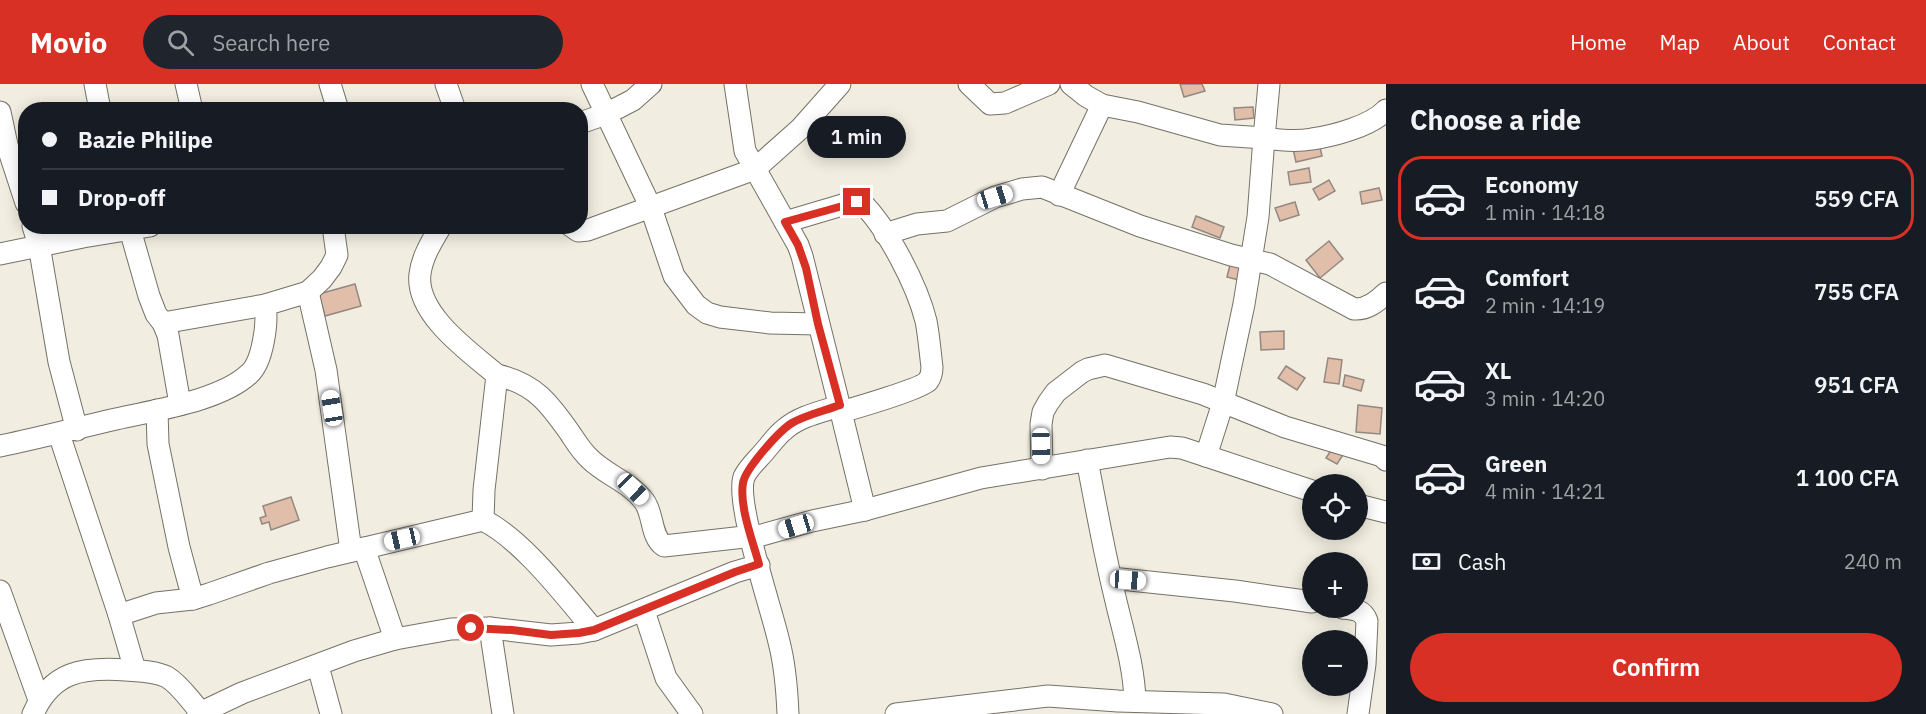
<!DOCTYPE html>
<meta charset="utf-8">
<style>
:root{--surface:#171b24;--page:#20242c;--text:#f1f3f6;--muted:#9ea1a6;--line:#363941;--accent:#d93025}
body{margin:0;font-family:"IBM Plex Sans",sans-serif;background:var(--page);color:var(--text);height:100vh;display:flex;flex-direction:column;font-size:22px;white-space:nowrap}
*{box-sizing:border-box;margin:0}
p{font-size:20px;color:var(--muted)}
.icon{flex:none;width:33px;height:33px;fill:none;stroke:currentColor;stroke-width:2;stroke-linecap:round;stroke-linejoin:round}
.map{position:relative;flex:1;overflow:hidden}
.details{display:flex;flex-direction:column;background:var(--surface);width:540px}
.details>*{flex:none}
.top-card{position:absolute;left:18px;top:18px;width:570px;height:132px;border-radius:24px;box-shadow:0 3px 15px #0003;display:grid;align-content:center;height:132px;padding:0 24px;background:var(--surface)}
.fabs{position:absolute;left:1302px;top:390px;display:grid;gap:12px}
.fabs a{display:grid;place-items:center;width:66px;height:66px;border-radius:50%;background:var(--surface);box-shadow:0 3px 15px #0003;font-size:30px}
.end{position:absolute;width:27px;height:27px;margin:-14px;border:8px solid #d93025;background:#fff;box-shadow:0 0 0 3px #fff}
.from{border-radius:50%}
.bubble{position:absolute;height:42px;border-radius:21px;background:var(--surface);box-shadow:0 3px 15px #0003;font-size:20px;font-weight:600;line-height:42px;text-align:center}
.car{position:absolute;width:18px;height:36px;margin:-18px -9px;border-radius:8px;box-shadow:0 0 4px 2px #0007;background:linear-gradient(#fff 24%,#345 0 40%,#fff 0 76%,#345 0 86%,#fff 0)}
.top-card b{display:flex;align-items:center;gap:21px;height:57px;font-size:22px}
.top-card b+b{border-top:2px solid var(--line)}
.top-card i{width:15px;height:15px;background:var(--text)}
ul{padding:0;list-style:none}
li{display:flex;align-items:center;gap:18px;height:84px;margin:0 12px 9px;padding:0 12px;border:3px solid transparent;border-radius:24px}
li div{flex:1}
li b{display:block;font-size:22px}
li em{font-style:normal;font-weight:600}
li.active{border-color:var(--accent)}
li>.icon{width:54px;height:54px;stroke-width:1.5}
h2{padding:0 24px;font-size:27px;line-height:72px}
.pay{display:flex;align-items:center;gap:15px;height:66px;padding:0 24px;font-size:22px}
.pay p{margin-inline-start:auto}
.primary-button{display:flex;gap:12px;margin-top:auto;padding:12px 24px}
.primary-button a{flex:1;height:69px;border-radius:36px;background:var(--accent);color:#fff;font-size:24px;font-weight:600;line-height:69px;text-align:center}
header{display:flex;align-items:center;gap:36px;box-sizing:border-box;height:84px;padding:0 30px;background:var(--accent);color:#fff}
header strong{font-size:28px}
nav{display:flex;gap:33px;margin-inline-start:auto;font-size:21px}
.search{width:420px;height:54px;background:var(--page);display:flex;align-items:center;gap:15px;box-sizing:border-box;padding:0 21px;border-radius:33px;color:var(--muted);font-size:22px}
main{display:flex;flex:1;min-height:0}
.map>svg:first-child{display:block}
.building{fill:#e0beaa;stroke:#948881;stroke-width:1.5}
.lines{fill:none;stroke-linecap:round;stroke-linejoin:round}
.street-casing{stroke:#767166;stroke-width:23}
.street{stroke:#fff;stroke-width:21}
.route{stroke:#d93025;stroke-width:8}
</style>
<header>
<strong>Movio</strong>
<div class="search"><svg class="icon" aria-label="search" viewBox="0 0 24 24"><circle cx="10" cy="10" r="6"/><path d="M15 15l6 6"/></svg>Search here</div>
<nav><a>Home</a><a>Map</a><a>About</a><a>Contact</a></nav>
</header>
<main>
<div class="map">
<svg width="1386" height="630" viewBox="0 0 1386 630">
<rect width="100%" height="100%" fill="#f1ede0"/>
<!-- building -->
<g class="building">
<path d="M1180 0H1202L1205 7 1184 13Z"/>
<path d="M1253 23 1254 34 1235 36 1234 24Z"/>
<path d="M1317 50 1322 72 1296 78 1291 56Z"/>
<path d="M1309 84 1311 98 1290 101 1288 88Z"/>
<path d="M1329 96 1335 107 1319 116 1313 105Z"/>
<path d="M1379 104 1382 116 1362 120 1360 108Z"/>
<path d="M1295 118 1299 131 1280 137 1275 124Z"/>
<path d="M1196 132 1224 143 1220 154 1192 143Z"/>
<path d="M1329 157 1343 175 1320 194 1306 176Z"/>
<path d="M1232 173 1244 176 1239 196 1227 193Z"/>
<path d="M355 200 361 222 325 232 319 210Z"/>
<path d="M1284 247V265L1261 266 1260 248Z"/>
<path d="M1328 274 1342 276 1339 300 1324 298Z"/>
<path d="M1286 282 1305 294 1297 306 1278 294Z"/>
<path d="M1345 291 1364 296 1361 307 1343 302Z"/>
<path d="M1358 321 1382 324 1380 350 1356 348Z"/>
<path d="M1337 357 1348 363 1337 380 1326 374Z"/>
<path d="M291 413 299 436 271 446 269 438 262 440 260 434 266 432 263 422Z"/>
</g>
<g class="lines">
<!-- street casing -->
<g class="street-casing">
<g id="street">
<path d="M95 0 100 26"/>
<path d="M186 0 192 26"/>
<path d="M330 0 338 26"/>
<path d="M446 0 455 26"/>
<path d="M592 0 651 124 674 192 696 221 707 229 720 233 770 239 818 240"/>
<path d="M735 0 745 67 798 161 802 172 841 328"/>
<path d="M969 0 990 20 1005 19 1049 0"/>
<path d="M1071 0 1086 12 1102 21 1138 28 1220 51 1264 54 1269 0"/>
<path d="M0 28 7 61 26 119"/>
<path d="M580 39 606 30 633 16 651 0"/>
<path d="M1059 111 1102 21"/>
<path d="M785 138 849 119 861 118C887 143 917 201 926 237 929 252 930 268 932 283 932 288 931 293 928 297 921 305 855 324 841 328L865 426"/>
<path d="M33 142 39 161 59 278 77 346"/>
<path d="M129 142 149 212 156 230 163 239 168 251 180 320"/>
<path d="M441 142C432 157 422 173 420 190 415 230 470 268 497 291L484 406 483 436"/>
<path d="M571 142 578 147 588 146 755 85 801 44 840 0"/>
<path d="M885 150 917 140 947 137 995 113 1022 105 1042 103 1140 142 1231 171 1270 180 1354 225C1367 226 1377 218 1386 209"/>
<path d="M0 170 83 153 150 142"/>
<path d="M308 208 326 286 351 467"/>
<path d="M163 239 265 221"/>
<path d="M497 291C535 300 549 319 570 349 576 358 582 368 590 375 606 391 630 398 644 417 654 430 650 452 664 462L762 451 812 437 865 426 981 394 1170 363 1182 364 1312 407"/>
<path d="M157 326 158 360 179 463 193 515"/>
<path d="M59 350 119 531 135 586"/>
<path d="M0 362C39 354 77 344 116 335 155 326 220 317 249 290 263 278 268 238 265 221L308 208 322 195 331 183 337 171 333 142"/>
<path d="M1206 372 1223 319 1244 220 1258 133 1264 54C1280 56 1296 58 1312 55 1333 52 1371 42 1386 26"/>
<path d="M1087 376C1096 422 1104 468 1115 513 1123 548 1134 581 1135 617"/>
<path d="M1042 385 1041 340 1043 328 1048 319 1056 308 1082 288 1088 285 1105 281 1203 310 1285 343 1382 372 1386 376"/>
<path d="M1358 421 1386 428"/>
<path d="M364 464 395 555"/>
<path d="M1111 494 1235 507 1312 518"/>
<path d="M0 507 39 616"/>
<path d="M1342 524C1353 525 1363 525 1367 537L1365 580 1358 630"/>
<path d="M644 527 666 594 692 630"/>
<path d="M119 531 156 519 193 515 209 510 269 489 327 473 483 436C523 456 565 512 594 546"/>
<path d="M490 544 503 630"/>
<path d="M318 582 331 630"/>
<path d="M33 630C52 587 83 583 126 586 139 587 155 587 167 593 182 602 191 619 203 630"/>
<path d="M198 630 242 609 354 567 395 555 451 545 490 544 551 551 579 549 594 546 735 488 759 481"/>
<path d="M788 630C787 606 785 581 779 558 772 526 735 419 744 393 748 384 757 376 764 368 771 360 777 351 785 345 800 332 821 328 839 322"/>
<path d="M896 630 1048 612 1118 617 1224 620 1272 630"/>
</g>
</g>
<!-- street -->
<use href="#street" class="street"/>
</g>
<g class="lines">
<!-- route -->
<path class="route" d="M471 544 512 546 551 551 579 549 594 546 735 488 759 480C753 458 739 422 743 399 745 385 779 347 792 339 806 331 824 327 840 321L818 240 806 184 798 161 785 138 857 118"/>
</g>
</svg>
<div class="fabs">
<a><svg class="icon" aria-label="locate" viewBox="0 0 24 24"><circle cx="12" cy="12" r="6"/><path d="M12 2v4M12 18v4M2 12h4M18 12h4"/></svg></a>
<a>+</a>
<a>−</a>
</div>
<i class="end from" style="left:471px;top:544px"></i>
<i class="end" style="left:857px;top:118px"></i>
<div class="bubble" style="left:807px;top:32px;width:99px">1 min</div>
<i class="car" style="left:995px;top:113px;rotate:73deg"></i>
<i class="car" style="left:332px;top:324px;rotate:351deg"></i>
<i class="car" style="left:1041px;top:362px;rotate:179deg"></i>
<i class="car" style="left:633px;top:405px;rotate:134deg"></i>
<i class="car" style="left:796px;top:442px;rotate:253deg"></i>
<i class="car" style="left:402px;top:455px;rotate:257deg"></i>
<i class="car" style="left:1128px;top:496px;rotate:94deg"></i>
<div class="top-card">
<b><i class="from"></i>Bazie Philipe</b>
<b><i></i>Drop-off</b>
</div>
</div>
<section class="details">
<h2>Choose a ride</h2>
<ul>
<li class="active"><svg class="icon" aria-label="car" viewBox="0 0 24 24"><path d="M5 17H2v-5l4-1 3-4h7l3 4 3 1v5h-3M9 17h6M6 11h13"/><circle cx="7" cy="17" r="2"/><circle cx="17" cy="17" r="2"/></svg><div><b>Economy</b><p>1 min · 14:18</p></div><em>559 CFA</em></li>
<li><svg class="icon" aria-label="car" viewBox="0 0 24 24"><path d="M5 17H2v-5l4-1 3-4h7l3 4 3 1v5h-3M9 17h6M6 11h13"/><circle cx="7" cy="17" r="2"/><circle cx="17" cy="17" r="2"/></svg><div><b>Comfort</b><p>2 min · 14:19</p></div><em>755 CFA</em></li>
<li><svg class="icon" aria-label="car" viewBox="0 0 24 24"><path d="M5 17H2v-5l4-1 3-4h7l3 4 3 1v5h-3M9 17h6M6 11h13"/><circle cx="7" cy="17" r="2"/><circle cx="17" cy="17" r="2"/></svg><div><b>XL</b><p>3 min · 14:20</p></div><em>951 CFA</em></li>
<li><svg class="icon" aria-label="car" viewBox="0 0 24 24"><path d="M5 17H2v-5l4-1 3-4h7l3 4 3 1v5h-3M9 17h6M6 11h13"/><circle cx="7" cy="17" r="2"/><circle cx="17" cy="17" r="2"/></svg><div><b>Green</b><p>4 min · 14:21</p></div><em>1 100 CFA</em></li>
</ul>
<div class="pay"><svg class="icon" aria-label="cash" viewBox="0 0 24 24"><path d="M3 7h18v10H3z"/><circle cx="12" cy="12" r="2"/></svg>Cash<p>240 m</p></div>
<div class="primary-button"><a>Confirm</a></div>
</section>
</main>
